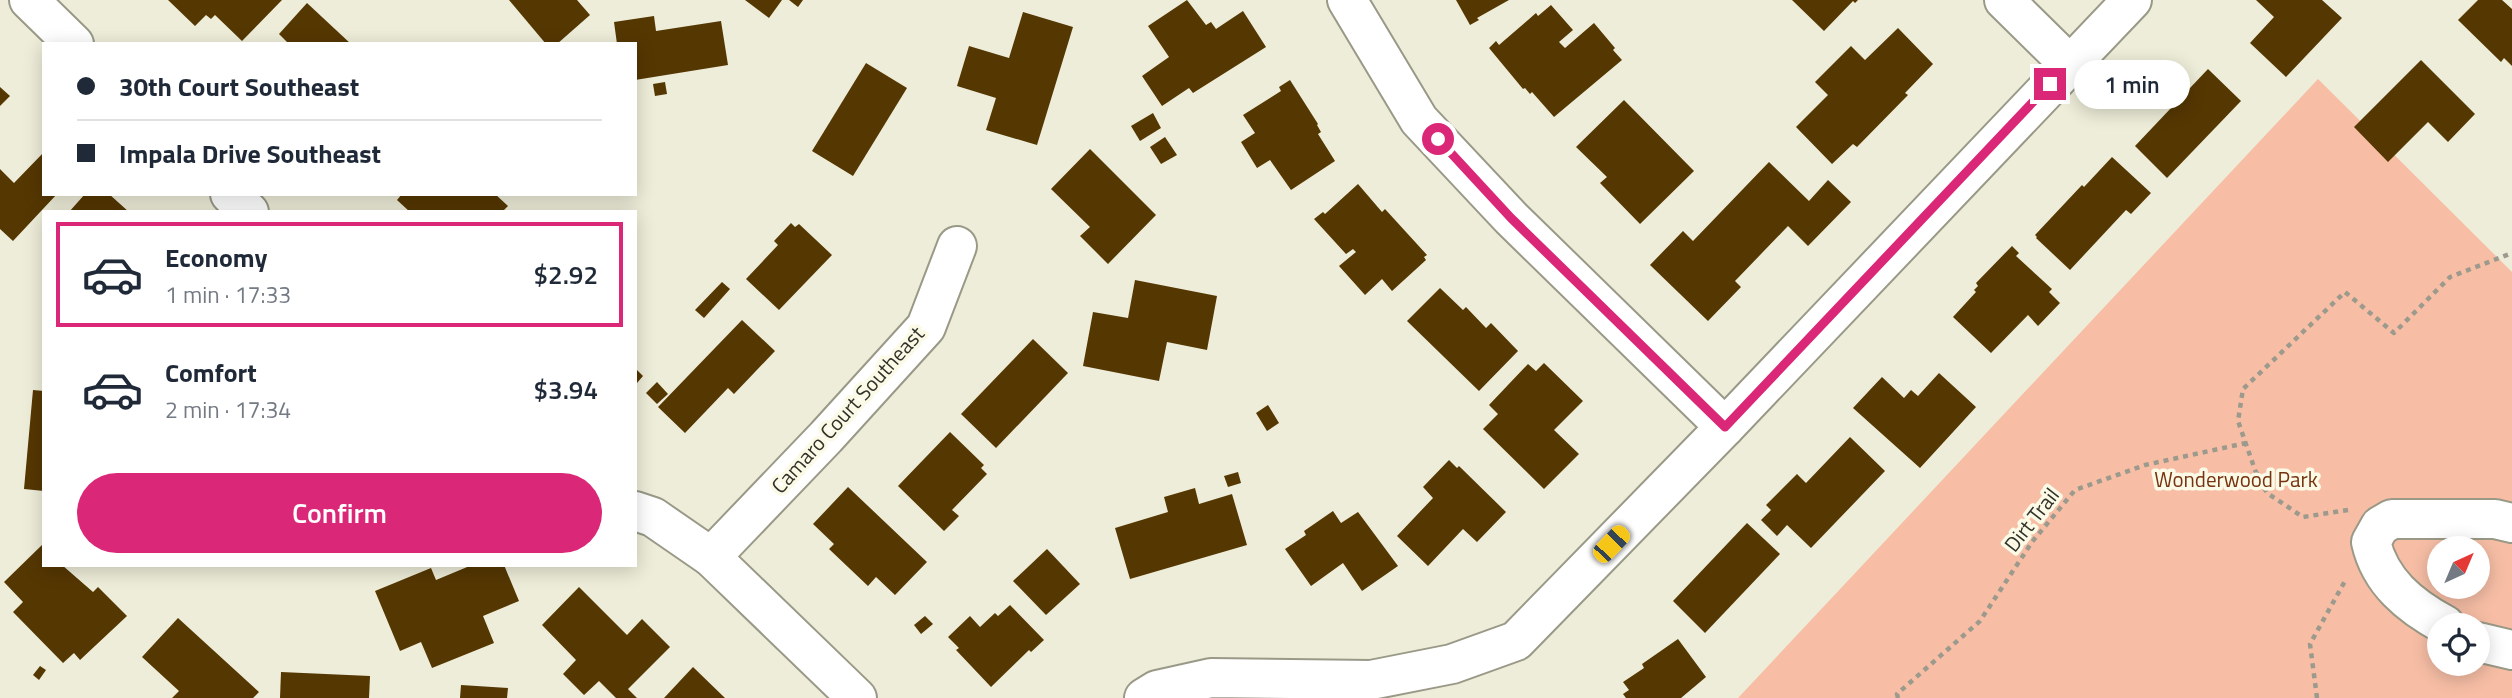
<!DOCTYPE html>
<meta charset="utf-8">
<style>
:root{--surface:#fff;--page:#f2f2f3;--text:#1f2937;--muted:#747a83;--line:#e0e1e3;--accent:#db2777}
body{margin:0;font-family:"Titillium Web",sans-serif;background:var(--page);color:var(--text);height:100vh;display:flex;flex-direction:column;font-size:26px;white-space:nowrap}
*{box-sizing:border-box;margin:0}
p{font-size:23px;color:var(--muted)}
.icon{flex:none;width:38px;height:38px;fill:none;stroke:currentColor;stroke-width:2;stroke-linecap:round;stroke-linejoin:round}
.map{position:relative;flex:1;overflow:hidden}
.drawer{position:absolute;left:42px;top:210px;width:595px;height:357px;display:flex;flex-direction:column;background:var(--surface);border-radius:0px;box-shadow:0 4px 18px #0003}
.drawer>*{flex:none}
.top-card{position:absolute;left:42px;top:42px;width:595px;height:154px;border-radius:0px;box-shadow:0 4px 18px #0003;display:grid;align-content:center;height:154px;padding:0 35px;background:var(--surface)}
.needle{width:46px;rotate:44deg}
.tools{position:absolute;left:2427px;top:536px;display:grid;gap:14px}
.tools a{display:grid;place-items:center;width:63px;height:63px;border-radius:50%;background:var(--surface);box-shadow:0 4px 18px #0003;font-size:35px}
.end{position:absolute;width:32px;height:32px;margin:-16px;border:9px solid #db2777;background:#fff;box-shadow:0 0 0 4px #fff}
.from{border-radius:50%}
.bubble{position:absolute;height:49px;border-radius:24px;background:var(--surface);box-shadow:0 4px 18px #0003;font-size:23px;font-weight:600;line-height:49px;text-align:center}
.car{position:absolute;width:21px;height:42px;margin:-21px -10px;border-radius:9px;box-shadow:0 0 5px 2px #0007;background:linear-gradient(#f5c518 24%,#345 0 40%,#f5c518 0 76%,#345 0 86%,#f5c518 0)}
.top-card b{display:flex;align-items:center;gap:24px;height:66px;font-size:26px}
.top-card b+b{border-top:2px solid var(--line)}
.top-card i{width:18px;height:18px;background:var(--text)}
ul{padding:12px 0 0;list-style:none}
li{display:flex;align-items:center;gap:21px;height:105px;margin:0 14px 10px;padding:0 21px;border:4px solid transparent;border-radius:0px}
li div{flex:1}
li b{display:block;font-size:26px}
li em{font-style:normal;font-weight:600}
li.on{border-color:var(--accent)}
li>.icon{width:63px;height:63px;stroke-width:1.5}
.cta{display:flex;gap:14px;margin-top:auto;padding:14px 35px}
.cta a{flex:1;height:80px;border-radius:42px;background:var(--accent);color:#fff;font-size:28px;font-weight:600;line-height:80px;text-align:center}
.map>svg:first-child{display:block}
.green{fill:#f7bea5;fill-rule:evenodd}
.building{fill:#553702}
.lines{fill:none;stroke-linecap:round;stroke-linejoin:round}
.minor-casing{stroke:#9a9987;stroke-width:42}
.path{stroke:#9b9a8c;stroke-width:4.5;stroke-dasharray:5 5;stroke-linecap:butt}
.minor{stroke:#fff;stroke-width:38}
.route{stroke:#db2777;stroke-width:9}
.labels{text-anchor:middle;stroke-width:7;stroke-linejoin:round;paint-order:stroke}
.street-label{font-size:21px;fill:#313029;stroke:#fbfae6}
.park-label{font-size:21px;fill:#773310;stroke:#fbfae6}
</style>
<div class="map">
<svg width="2512" height="698" viewBox="0 0 2512 698">
<rect width="100%" height="100%" fill="#eeedd9"/>
<!-- green -->
<path class="green" d="M2318 79 2512 272V698H1738ZM2440 548H2478V586H2440ZM2440 625H2478V663H2440Z"/>
<!-- building -->
<g class="building">
<path d="M168 0H282L242 41 215 15 211 19 206 15 195 26Z"/>
<path d="M509 0H577L590 15 557 44H546Z"/>
<path d="M745 0H782L769 18Z"/>
<path d="M789 0H803L798 7Z"/>
<path d="M1187 0 1206 25 1211 22 1216 29 1243 11 1266 47 1193 93 1189 88 1162 106 1142 76 1169 57 1148 26Z"/>
<path d="M1456 0H1509L1477 18 1479 20 1470 25Z"/>
<path d="M1792 0H1858L1855 3 1853 1 1824 31Z"/>
<path d="M2256 0H2322L2342 18 2286 77 2250 43 2274 17Z"/>
<path d="M2478 0H2502L2512 9V66L2504 58 2501 62 2458 20Z"/>
<path d="M307 3 351 44H289L279 34Z"/>
<path d="M1551 5 1573 30 1559 42 1565 48 1594 23 1615 48 1613 50 1622 60 1554 117 1532 92 1530 94 1525 88 1523 89 1489 48 1496 41 1499 45 1536 13 1538 16Z"/>
<path d="M1023 12 1073 27 1037 145 986 130 996 98 957 86 969 46 1009 58Z"/>
<path d="M654 16 656 31 721 21 728 65 635 80V44H617L614 22Z"/>
<path d="M1898 28 1933 64 1905 93 1908 95 1857 147 1853 144 1832 164 1796 127 1828 95 1815 82 1851 46 1865 60Z"/>
<path d="M2421 60 2475 114 2448 142 2428 122 2388 162 2354 127Z"/>
<path d="M866 63 907 88 853 176 812 151Z"/>
<path d="M2208 69 2241 101 2167 178 2135 146Z"/>
<path d="M1290 80 1318 124 1317 125 1321 132 1318 134 1335 161 1291 190 1270 160 1257 168 1241 142 1255 133 1243 115 1281 91 1279 87Z"/>
<path d="M665 82 667 94 655 96 653 84Z"/>
<path d="M0 87 10 96 0 106Z"/>
<path d="M1624 100 1694 171 1640 224 1600 183 1607 177 1576 147Z"/>
<path d="M1153 113 1161 128 1140 141 1131 126Z"/>
<path d="M1165 137 1177 155 1161 164 1150 147Z"/>
<path d="M1090 149 1156 215 1108 264 1080 236 1090 227 1051 189Z"/>
<path d="M44 152V194H57L13 241 0 229V169L14 183Z"/>
<path d="M2112 157 2151 193 2131 214 2126 210 2070 270 2036 238 2037 237 2035 235 2082 185 2084 187Z"/>
<path d="M1769 162 1809 201 1828 180 1851 202 1808 246 1788 226 1735 281 1741 287 1708 321 1650 265 1683 231 1693 241Z"/>
<path d="M1358 184 1382 212 1385 209 1427 255 1424 257 1426 260 1392 291 1382 279 1365 295 1339 266 1356 252 1353 249 1346 254 1314 219 1323 212 1325 214Z"/>
<path d="M85 194H109L129 212H69Z"/>
<path d="M402 194H495L508 206 502 212H410L397 200Z"/>
<path d="M791 223 795 227 799 224 832 255 779 310 746 279 778 245 774 241Z"/>
<path d="M2012 246 2019 253 2016 256 2052 289 2049 292 2060 303 2038 326 2028 315 1991 353 1953 317 1976 292 1974 290 1978 286 1976 283Z"/>
<path d="M1135 280 1217 296 1207 350 1167 342 1159 381 1083 366 1093 312 1128 318Z"/>
<path d="M722 282 730 289 704 318 695 310Z"/>
<path d="M1440 288 1463 310 1466 307 1486 328 1491 323 1518 351 1479 391 1407 321Z"/>
<path d="M742 320 775 351 734 394 728 388 685 433 658 407Z"/>
<path d="M1033 339 1068 373 996 448 961 414Z"/>
<path d="M1544 363 1583 401 1554 430 1579 454 1544 489 1483 429 1498 414 1489 405 1528 364 1536 371Z"/>
<path d="M635 368 643 376 637 383 635 382Z"/>
<path d="M1939 373 1976 407 1920 468 1853 408 1882 377 1904 398 1911 390 1918 396Z"/>
<path d="M657 382 668 394 657 404 646 393Z"/>
<path d="M33 390 44 391V491L24 489Z"/>
<path d="M1268 405 1279 423 1267 431 1256 413Z"/>
<path d="M950 432 984 465 981 468 987 474 952 510 959 516 944 531 898 486Z"/>
<path d="M1850 437 1885 471 1811 548 1787 525 1777 536 1761 520 1771 510 1766 505 1797 474 1806 483Z"/>
<path d="M1449 460 1457 468 1459 466 1506 512 1477 542 1463 529 1428 566 1397 536 1433 498 1423 487Z"/>
<path d="M1238 472 1241 483 1228 487 1224 476Z"/>
<path d="M848 487 927 562 895 595 876 577 868 586 829 549 834 544 813 524Z"/>
<path d="M1195 488 1199 504 1232 494 1247 545 1130 579 1115 528 1168 512 1164 497Z"/>
<path d="M1333 511 1341 523 1358 512 1398 566 1362 591 1343 563 1311 586 1285 549 1306 535 1304 531Z"/>
<path d="M1747 523 1780 554 1705 633 1673 601Z"/>
<path d="M42 545 44 565H62L93 592 98 587 127 616 80 660 74 653 63 663 13 612 23 602 4 582Z"/>
<path d="M1047 549 1080 584 1046 615 1013 581Z"/>
<path d="M472 565H504L519 601 483 616 494 643 432 668 421 642 400 651 375 591 431 568 436 580Z"/>
<path d="M579 587 627 635 642 619 670 647 628 689 637 698H616L599 681 584 695 563 674 576 660 542 625Z"/>
<path d="M1010 605 1044 640 1031 652 1029 650 991 687 956 650 959 648 948 637 970 616 980 627 995 613 998 616Z"/>
<path d="M925 616 933 624 921 634 914 625Z"/>
<path d="M178 618 259 692 253 698H172L179 691 142 657Z"/>
<path d="M1678 639 1706 677 1681 698H1626L1623 694 1629 690 1623 682 1644 668 1642 664Z"/>
<path d="M40 666 46 670 39 680 33 675Z"/>
<path d="M693 667 725 698H664Z"/>
<path d="M281 672 370 676 369 698H280Z"/>
<path d="M461 685 508 688 507 698H460Z"/>
</g>
<g class="lines">
<!-- minor casing -->
<g class="minor-casing">
<g id="minor">
<path d="M29 0 74 44"/>
<path d="M1347 0 1419 120 1511 218 1725 427"/>
<path d="M2004 0 2069 64"/>
<path d="M230 194 249 212"/>
<path d="M635 511 653 517 711 557 857 698"/>
<path d="M711 557 826 437 926 327 957 246"/>
<path d="M2445 625C2410 606 2380 582 2371 542L2380 526 2392 519H2495L2512 523"/>
<path d="M2478 642 2512 650"/>
<path d="M1144 698 1157 690 1211 678 1371 680 1452 664 1516 641 1725 427 2132 0"/>
</g>
</g>
<!-- path -->
<g class="path">
<path d="M2348 510 2303 517 2267 493 2255 470 2238 421 2243 389 2345 292 2394 333 2450 277 2512 253"/>
<path d="M1898 698 1897 694 1980 621 2032 542 2075 490 2145 465 2246 443"/>
<path d="M2317 698 2310 644 2345 581"/>
</g>
<!-- minor -->
<use href="#minor" class="minor"/>
</g>
<g class="lines">
<!-- route -->
<path class="route" d="M1438 139 1511 218 1725 427 2050 84"/>
</g>
<g class="labels">
<!-- street labels -->
<g class="street-label">
<text transform="translate(848 410) rotate(-48)" y="7">Camaro Court Southeast</text>
<text transform="translate(2032 520) rotate(-52)" y="7">Dirt Trail</text>
</g>
<!-- park labels -->
<g class="park-label">
<text x="2236" y="487">Wonderwood Park</text>
</g>
</g>
</svg>
<div class="tools">
<a><svg class="needle" viewBox="-14 -14 28 28"><path d="M0-13l5 13h-10z" fill="#e53935"/><path d="M0 13l5-13h-10z" fill="#747a83"/></svg></a>
<a><svg class="icon" aria-label="locate" viewBox="0 0 24 24"><circle cx="12" cy="12" r="6"/><path d="M12 2v4M12 18v4M2 12h4M18 12h4"/></svg></a>
</div>
<i class="end from" style="left:1438px;top:139px"></i>
<i class="end" style="left:2050px;top:84px"></i>
<div class="bubble" style="left:2074px;top:60px;width:116px">1 min</div>
<i class="car" style="left:1611px;top:544px;rotate:44deg"></i>
<div class="top-card">
<b><i class="from"></i>30th Court Southeast</b>
<b><i></i>Impala Drive Southeast</b>
</div>
<section class="drawer">
<ul>
<li class="on"><svg class="icon" aria-label="car" viewBox="0 0 24 24"><path d="M5 17H2v-5l4-1 3-4h7l3 4 3 1v5h-3M9 17h6M6 11h13"/><circle cx="7" cy="17" r="2"/><circle cx="17" cy="17" r="2"/></svg><div><b>Economy</b><p>1 min · 17:33</p></div><em>$2.92</em></li>
<li><svg class="icon" aria-label="car" viewBox="0 0 24 24"><path d="M5 17H2v-5l4-1 3-4h7l3 4 3 1v5h-3M9 17h6M6 11h13"/><circle cx="7" cy="17" r="2"/><circle cx="17" cy="17" r="2"/></svg><div><b>Comfort</b><p>2 min · 17:34</p></div><em>$3.94</em></li>
</ul>
<div class="cta"><a>Confirm</a></div>
</section>
</div>
